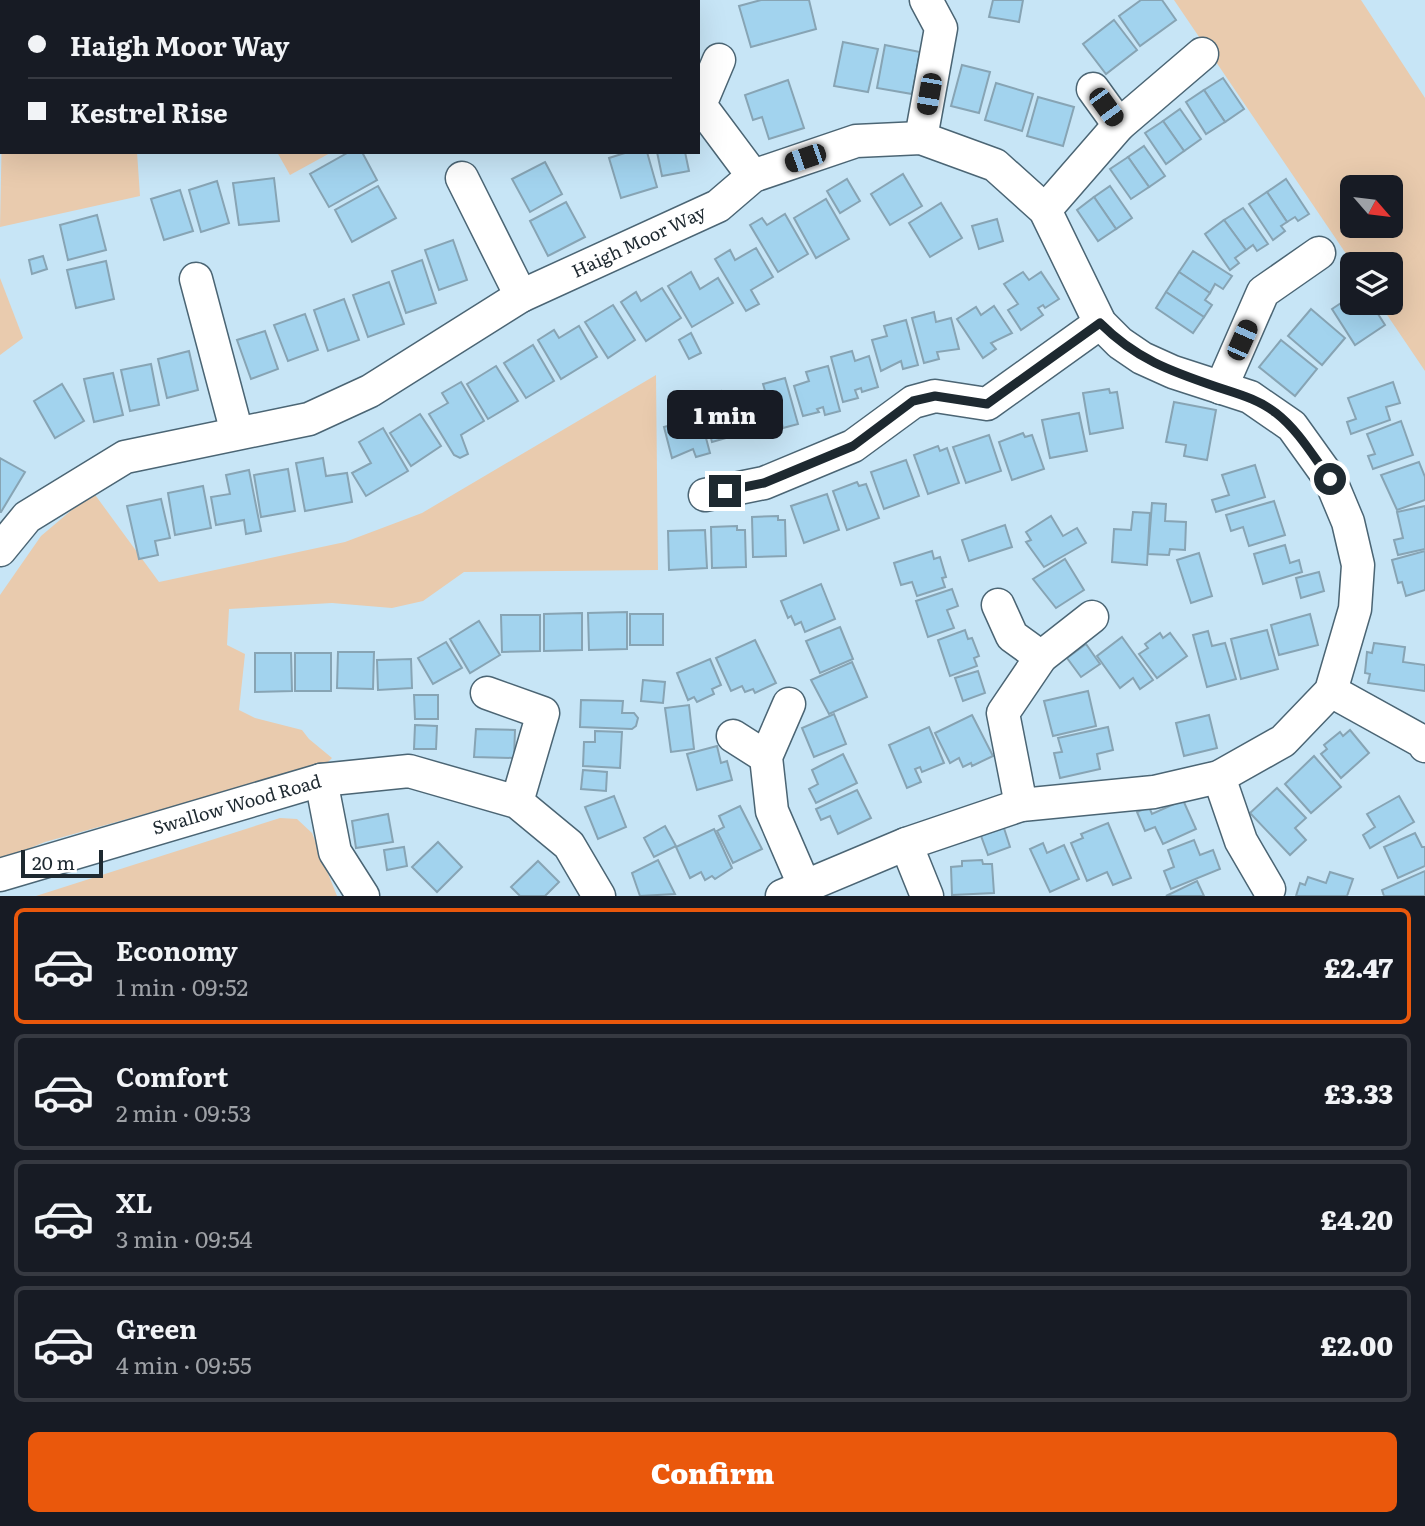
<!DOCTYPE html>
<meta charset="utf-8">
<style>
:root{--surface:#171b24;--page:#242831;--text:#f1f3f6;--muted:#9ea1a6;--line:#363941;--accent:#ea580c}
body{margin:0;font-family:Literata,serif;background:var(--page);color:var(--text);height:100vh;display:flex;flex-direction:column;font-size:26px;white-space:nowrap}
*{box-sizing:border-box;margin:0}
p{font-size:23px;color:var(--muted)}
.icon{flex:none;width:38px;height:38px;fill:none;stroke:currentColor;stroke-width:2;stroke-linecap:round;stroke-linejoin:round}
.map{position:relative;height:896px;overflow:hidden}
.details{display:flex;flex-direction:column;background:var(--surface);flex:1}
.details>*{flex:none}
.banner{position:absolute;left:0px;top:0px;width:700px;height:154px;box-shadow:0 7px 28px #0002;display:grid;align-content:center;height:154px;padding:0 28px;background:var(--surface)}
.needle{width:46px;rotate:118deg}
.tools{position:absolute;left:1340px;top:175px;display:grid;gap:14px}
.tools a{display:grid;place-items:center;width:63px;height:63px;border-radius:10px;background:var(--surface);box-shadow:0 7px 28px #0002;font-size:35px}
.scale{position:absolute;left:21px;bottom:18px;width:82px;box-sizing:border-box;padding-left:7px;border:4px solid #1e2930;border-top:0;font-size:19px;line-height:24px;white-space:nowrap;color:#1e2930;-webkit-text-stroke:5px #fff;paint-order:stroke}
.end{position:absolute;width:32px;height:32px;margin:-16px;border:9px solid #1e2930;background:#fff;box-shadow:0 0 0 4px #fff}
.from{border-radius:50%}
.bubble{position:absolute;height:49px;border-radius:10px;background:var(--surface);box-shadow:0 7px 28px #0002;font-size:23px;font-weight:800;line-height:49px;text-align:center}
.car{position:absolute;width:21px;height:42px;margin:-21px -10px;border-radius:9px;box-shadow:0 0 5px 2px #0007;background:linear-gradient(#222 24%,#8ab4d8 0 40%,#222 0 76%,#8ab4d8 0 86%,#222 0)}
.banner b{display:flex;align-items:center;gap:24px;height:66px;font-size:26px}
.banner b+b{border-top:2px solid var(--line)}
.banner i{width:18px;height:18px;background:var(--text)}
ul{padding:12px 0 0;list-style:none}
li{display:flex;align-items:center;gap:21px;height:116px;margin:0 14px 10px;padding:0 14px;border:4px solid var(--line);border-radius:10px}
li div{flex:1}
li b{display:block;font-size:26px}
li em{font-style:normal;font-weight:800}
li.selected{border-color:var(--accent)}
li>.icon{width:63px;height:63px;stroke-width:1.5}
.button{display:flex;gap:14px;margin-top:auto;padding:14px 28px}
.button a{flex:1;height:80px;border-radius:10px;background:var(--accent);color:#fff;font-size:28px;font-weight:800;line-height:80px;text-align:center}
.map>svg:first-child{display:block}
.green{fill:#e9cbae;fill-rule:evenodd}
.building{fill:#a2d3ee;stroke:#87a4b4;stroke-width:2}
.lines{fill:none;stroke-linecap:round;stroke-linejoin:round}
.minor-casing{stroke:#4b6574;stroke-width:35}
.secondary-casing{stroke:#4b6574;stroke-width:42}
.minor{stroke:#fff;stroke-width:32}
.secondary{stroke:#bcdeed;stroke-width:38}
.route{stroke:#1e2930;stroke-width:9}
.labels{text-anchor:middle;stroke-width:6;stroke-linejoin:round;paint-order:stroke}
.street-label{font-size:18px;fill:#1e2930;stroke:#fff}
</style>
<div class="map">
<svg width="1425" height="896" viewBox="0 0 1425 896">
<rect width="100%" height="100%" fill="#c7e5f6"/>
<!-- green -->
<g class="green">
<path d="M265 0H587L261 2Z"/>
<path d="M1174 0H1361L1425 98V371L1379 303H1391V264H1353ZM1353 187H1391V226H1353Z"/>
<path d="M2 127V152H137L140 196 0 227Z"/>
<path d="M277 152H332L290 175Z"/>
<path d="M0 278 23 338 0 355Z"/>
<path d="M656 375 658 570 464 572 423 601 392 608 332 603 229 609 227 645 245 654 239 710 255 718 302 730 309 739 332 758 327 763 45 842 0 860V595L41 536 93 492 159 582 345 542 422 513Z"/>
<path d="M280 818 297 819 312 833 337 896H36Z"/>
</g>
<!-- building -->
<g class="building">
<path d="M761 0H809L816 29 751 47 739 6Z"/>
<path d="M993 0H1023L1019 22 989 17Z"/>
<path d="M1141 0H1162L1176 20 1140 46 1119 16Z"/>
<path d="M1114 20 1137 50 1106 74 1083 44Z"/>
<path d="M843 42 878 49 868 92 834 86Z"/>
<path d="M885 45 920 52 912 94 877 88Z"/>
<path d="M962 65 990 72 979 113 951 106Z"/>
<path d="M1223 78 1244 109 1225 122 1204 90Z"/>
<path d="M788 80 804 128 769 139 762 117 753 120 745 95Z"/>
<path d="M996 83 1033 94 1022 131 985 120Z"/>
<path d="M1204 90 1225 122 1206 134 1186 102Z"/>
<path d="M1038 97 1074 107 1063 146 1027 136Z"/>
<path d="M1180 109 1201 139 1184 151 1163 121Z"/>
<path d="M1163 121 1184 151 1166 164 1145 133Z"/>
<path d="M1144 146 1165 176 1149 187 1128 157Z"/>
<path d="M349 152H362L377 180 329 207 310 174Z"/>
<path d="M628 152H647L657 187 621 198 609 158Z"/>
<path d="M657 152H685L689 171 662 176Z"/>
<path d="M1128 157 1149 187 1131 199 1110 169Z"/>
<path d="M545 162 562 194 530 212 512 179Z"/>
<path d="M903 174 922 206 890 225 871 194Z"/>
<path d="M274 178 279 221 239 225 233 183Z"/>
<path d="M847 179 860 201 840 213 827 191Z"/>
<path d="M1286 179 1309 214 1298 221 1295 217 1287 222 1267 192Z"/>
<path d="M217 181 229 223 201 232 189 190Z"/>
<path d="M378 186 396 218 352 242 335 210Z"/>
<path d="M1110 186 1132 218 1116 229 1094 197Z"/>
<path d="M180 190 193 231 164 240 151 199Z"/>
<path d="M1267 192 1287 222 1281 226 1285 231 1273 240 1249 204Z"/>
<path d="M1094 197 1116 229 1098 241 1077 210Z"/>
<path d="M826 199 849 239 816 258 794 218Z"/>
<path d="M566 202 585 237 548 256 530 221Z"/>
<path d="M941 203 962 238 930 257 909 223Z"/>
<path d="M1243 208 1268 244 1257 251 1253 245 1246 250 1224 220Z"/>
<path d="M785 214 808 254 778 272 750 225 762 218 767 225Z"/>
<path d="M97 215 106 250 68 260 60 225Z"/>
<path d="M997 219 1003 241 979 249 972 226Z"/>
<path d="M1224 220 1246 250 1235 258 1239 263 1230 270 1205 234Z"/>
<path d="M453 240 467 280 439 290 425 250Z"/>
<path d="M756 248 773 277 751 290 759 304 746 311 715 259 730 250 735 260Z"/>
<path d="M1193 251 1232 276 1223 289 1215 284 1210 293 1179 272Z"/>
<path d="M43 256 47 269 32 274 29 260Z"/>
<path d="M422 260 436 303 406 313 392 271Z"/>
<path d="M106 261 114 299 76 308 67 270Z"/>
<path d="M691 272 700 289 718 278 733 303 692 327 668 286Z"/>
<path d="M1023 272 1029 280 1041 272 1059 299 1045 308 1043 305 1038 308 1043 315 1021 330 1008 310 1018 304 1004 284Z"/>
<path d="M1179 272 1210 293 1205 300 1212 305 1204 317 1166 292Z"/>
<path d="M389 282 404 324 368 337 353 295Z"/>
<path d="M662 288 681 318 646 341 621 302 636 292 641 301Z"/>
<path d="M1166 292 1204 317 1193 333 1156 308Z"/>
<path d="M1353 295V303H1371L1385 325 1355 345 1332 309Z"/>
<path d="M344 299 359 340 328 351 314 310Z"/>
<path d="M613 305 635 340 608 358 585 322Z"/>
<path d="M994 306 1012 333 991 343 996 349 983 358 957 319 976 307 981 315Z"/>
<path d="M1311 309 1345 338 1322 365 1288 336Z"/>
<path d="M934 312 936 322 951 318 959 349 937 352 939 359 924 363 912 318Z"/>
<path d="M305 314 318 350 288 361 274 325Z"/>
<path d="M906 320 918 365 903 369 901 361 881 371 872 340 887 336 884 326Z"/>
<path d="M579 326 597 357 561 379 538 340 554 330 559 338Z"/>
<path d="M265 331 278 369 251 379 237 340Z"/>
<path d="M691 333 701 353 689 359 679 340Z"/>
<path d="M1281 340 1317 369 1295 396 1259 367Z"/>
<path d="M533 345 554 381 526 398 504 363Z"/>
<path d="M189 351 198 390 167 398 158 359Z"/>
<path d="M852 351 855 361 869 356 878 387 862 392 861 388 855 390 858 398 843 402 831 357Z"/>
<path d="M151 364 159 405 130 411 121 370Z"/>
<path d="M496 366 518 401 488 419 467 384Z"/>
<path d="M828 366 840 411 825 415 823 407 817 409 819 412 803 416 794 386 809 381 806 372Z"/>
<path d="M113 373 123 415 94 422 84 379Z"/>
<path d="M785 378 798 424 783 428 781 420 775 421 776 425 760 429 752 398 766 394 763 384Z"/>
<path d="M461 382 484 421 461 435 468 454 460 458 454 455 429 414 448 403 442 393Z"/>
<path d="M1393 382 1400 403 1386 407 1390 420 1351 434 1347 422 1356 419 1348 398Z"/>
<path d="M62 384 84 421 55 438 34 401Z"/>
<path d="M1109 389 1110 393 1117 392 1123 428 1090 434 1083 393Z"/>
<path d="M721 391 724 401 739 397 747 427 724 430 726 438 712 442 700 397Z"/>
<path d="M1174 402 1216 410 1207 460 1184 456 1186 445 1166 442Z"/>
<path d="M698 408 710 453 696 457 693 449 672 458 664 427 679 423 676 413Z"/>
<path d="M1079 413 1087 451 1050 458 1042 420Z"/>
<path d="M420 414 441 446 411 466 390 433Z"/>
<path d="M1401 421 1413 455 1373 469 1368 456 1375 454 1367 434Z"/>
<path d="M383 428 408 471 366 496 352 473 371 463 359 442Z"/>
<path d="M1023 433 1025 437 1032 435 1044 469 1012 480 999 442Z"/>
<path d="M989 435 1001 471 966 483 953 447Z"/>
<path d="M938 446 940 451 947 448 959 483 928 494 914 455Z"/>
<path d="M0 458 25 472 1 512H0Z"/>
<path d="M323 458 326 476 347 473 352 502 305 511 296 463Z"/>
<path d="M906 460 919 496 884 509 871 472Z"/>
<path d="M1419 462 1425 477V500L1397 510 1381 475Z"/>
<path d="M1255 465 1265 497 1216 512 1212 500 1229 495 1222 475Z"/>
<path d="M288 469 295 511 261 517 254 475Z"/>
<path d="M249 470 261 531 246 534 244 520 216 525 211 497 230 494 226 475Z"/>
<path d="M857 482 859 486 866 484 879 518 847 530 833 491Z"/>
<path d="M203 486 211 528 175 535 168 493Z"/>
<path d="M827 494 839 530 804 543 791 506Z"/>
<path d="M161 499 170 538 155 541 158 555 139 559 127 506Z"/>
<path d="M1274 501 1285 535 1249 546 1243 527 1231 531 1226 515Z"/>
<path d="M1152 503 1166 504 1165 521 1186 522 1185 550 1170 549 1169 555 1148 554Z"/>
<path d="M1425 506V549L1398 555 1394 540 1403 538 1397 512Z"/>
<path d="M1133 512 1150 513 1147 565 1112 562 1114 529 1131 530Z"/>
<path d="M778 516V520H785L786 556 753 557 752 517Z"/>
<path d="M1051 516 1063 536 1077 528 1086 543 1044 567 1026 542 1031 540 1026 532Z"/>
<path d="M1005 525 1012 547 969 561 962 540Z"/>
<path d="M737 526V530H745L746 567 712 568 711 527Z"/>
<path d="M705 530 707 568 669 570 668 531Z"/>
<path d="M1285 545 1290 563 1299 560 1302 572 1263 584 1254 554Z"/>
<path d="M932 551 934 559 940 557 946 577 942 578 945 587 917 596 912 582 901 585 894 563Z"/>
<path d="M1425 551V590L1406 596 1402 582 1398 583 1392 560Z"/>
<path d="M1199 553 1212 596 1191 603 1177 560Z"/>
<path d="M1065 559 1084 590 1056 608 1033 579Z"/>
<path d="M1319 572 1324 591 1301 598 1296 578Z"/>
<path d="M821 584 835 619 805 632 801 622 795 625 791 616 788 618 781 601Z"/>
<path d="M952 589 958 606 947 610 954 628 928 637 916 601Z"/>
<path d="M627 612V649L589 650 588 613Z"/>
<path d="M582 613V650L544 651V614Z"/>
<rect x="630" y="614" width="33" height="31"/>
<path d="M1310 614 1318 645 1279 655 1271 625Z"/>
<path d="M501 615H540V651L502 652Z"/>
<path d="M479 621 500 655 470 673 450 639Z"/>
<path d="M840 627 853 659 820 673 806 641Z"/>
<path d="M965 630 968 639 972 638 979 656 974 658 977 666 950 676 938 640Z"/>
<path d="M1267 630 1278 669 1241 679 1231 639Z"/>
<path d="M1208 631 1212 646 1225 643 1236 679 1207 687 1193 635Z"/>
<path d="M1160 633 1163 638 1170 633 1187 656 1157 678 1139 654 1148 648 1145 644Z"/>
<path d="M1122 637 1153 680 1140 689 1133 678 1120 688 1097 656Z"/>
<path d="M755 640 776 683 755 693 753 689 745 692 742 686 731 691 716 658Z"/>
<path d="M446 642 462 668 433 684 418 658Z"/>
<path d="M1374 643 1405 647 1403 662 1425 665V691L1368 683 1370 674 1365 673 1367 652 1372 653Z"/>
<path d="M1086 644 1100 664 1081 677 1067 658Z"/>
<path d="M338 652H374L373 689 337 688Z"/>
<path d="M255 653H291L292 691 255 692Z"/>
<rect x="295" y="653" width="36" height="38"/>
<path d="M411 659 412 688 378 690 377 660Z"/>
<path d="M710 659 721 685 712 689 714 694 697 702 694 697 688 700 677 673Z"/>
<path d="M852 662 867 697 829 714 811 680Z"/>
<path d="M978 671 985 693 963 701 955 678Z"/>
<path d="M643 680 665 682 663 703 641 701Z"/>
<path d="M1088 691 1096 726 1053 736 1044 701Z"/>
<path d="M414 695H438V719H415Z"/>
<path d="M581 700 623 701 622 713H634L638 718 636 726 632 729 580 727Z"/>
<path d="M689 705 694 749 671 752 665 708Z"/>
<path d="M834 714 846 744 814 757 802 728Z"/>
<path d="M972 715 993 756 972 766 971 763 963 767 959 758 950 763 935 733Z"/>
<path d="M1209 715 1217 748 1184 756 1176 723Z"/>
<path d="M415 725 437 726 436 749H414Z"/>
<path d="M929 727 944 763 922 772 920 767 915 769 921 782 907 788 889 745Z"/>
<path d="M1108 727 1113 750 1097 754 1100 769 1060 778 1054 753 1062 752 1058 738Z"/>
<path d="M476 729 515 730 514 758 474 757Z"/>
<path d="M1350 730 1369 753 1341 778 1321 754 1327 749 1324 745 1340 732 1343 736Z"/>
<path d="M595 731 622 732 620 768 583 766 584 742H595Z"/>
<path d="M717 746 721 763 727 761 732 780 697 790 687 754Z"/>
<path d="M843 754 857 783 816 803 809 789 818 784 812 770Z"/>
<path d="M1314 756 1341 787 1311 813 1285 784Z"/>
<path d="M583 770 607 772 606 791 581 789Z"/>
<path d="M1277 788 1306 818 1295 828 1306 840 1290 855 1250 813Z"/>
<path d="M857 790 871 818 838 834 830 816 821 820 816 809Z"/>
<path d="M614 796 626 827 598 839 585 807Z"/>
<path d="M1399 796 1414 822 1370 848 1363 835 1375 827 1367 814Z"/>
<path d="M1183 800 1196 829 1163 844 1155 827 1145 831 1137 812 1149 807 1152 814Z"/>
<path d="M740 806 762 849 733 863 717 831 724 827 719 816Z"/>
<path d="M388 814 393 842 356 848 352 821Z"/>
<path d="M1108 823 1131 878 1113 885 1107 872 1087 881 1071 843 1083 838 1081 834Z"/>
<path d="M1003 825 1010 847 988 855 980 833Z"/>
<path d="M665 826 676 846 654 857 644 838Z"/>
<path d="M714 829 732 868 715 879 712 876 705 880 701 872 690 878 676 847Z"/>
<path d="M1415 833 1422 847H1425V866L1398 878 1384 847Z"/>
<path d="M1194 840 1200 855 1213 850 1220 869 1171 889 1164 871 1174 867 1168 850Z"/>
<path d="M438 842 462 867 437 892 412 867Z"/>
<path d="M1043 843 1047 853 1064 845 1079 879 1050 892 1030 849Z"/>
<path d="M404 847 407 866 387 870 384 850Z"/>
<path d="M658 860 675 894 640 896 632 873Z"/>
<path d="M982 860 983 864H992L994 893 952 895 951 867 962 866V861Z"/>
<path d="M538 861 559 882 545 896H520L511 887Z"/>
<path d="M1425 871V896H1384L1382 890Z"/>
<path d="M1330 872 1353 879 1347 896H1296L1300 883 1305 885 1308 877 1326 883Z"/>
<path d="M1197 881 1204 896H1166Z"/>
</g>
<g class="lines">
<!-- minor casing -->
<g class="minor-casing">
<g id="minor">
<path d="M719 60 700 105 753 176"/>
<path d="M1093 89 1119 125"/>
<path d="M921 138 941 28 926 0"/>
<path d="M462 178 521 296"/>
<path d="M1045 210 1119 125 1202 54"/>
<path d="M196 279 237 433"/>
<path d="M1221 388 1263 292 1319 253"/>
<path d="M705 495 764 483 853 446 913 402 935 396 987 404 1100 323"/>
<path d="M0 550 27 517 125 457 309 419 370 391 521 296 718 206 753 176 856 141 921 138 995 165 1045 210 1100 323 1120 343 1142 358 1173 372 1250 397 1292 426 1330 479 1348 522 1358 565 1355 609 1331 691 1283 741 1219 777 1154 792 1021 805 906 844 782 896"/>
<path d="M998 605 1012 636 1041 657"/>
<path d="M1331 691 1423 742 1425 746"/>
<path d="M487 693 543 713 517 802"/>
<path d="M789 704 766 757 772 811 804 885"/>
<path d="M733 736 766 757"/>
<path d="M1219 777 1241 841 1269 889"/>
<path d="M321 780 335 852 363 896"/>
<path d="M1021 805 1003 713 1041 657 1092 617"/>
<path d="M906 844 927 896"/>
<path d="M0 875 321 780 409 771 517 802 569 845 599 896"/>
</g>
</g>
<!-- secondary casing -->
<g class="secondary-casing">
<g id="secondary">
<path d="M197 2 202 0"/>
<path d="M0 76 2 75"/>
</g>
</g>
<!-- minor -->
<use href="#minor" class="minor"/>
<!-- secondary -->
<use href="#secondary" class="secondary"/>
</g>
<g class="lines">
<!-- route -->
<path class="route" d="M725 491 764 483 853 446 913 401 935 396 987 404 1100 323C1136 359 1170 371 1217 387 1238 394 1258 399 1276 413 1298 430 1313 456 1330 479"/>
</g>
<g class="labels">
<!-- street labels -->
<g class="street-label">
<text transform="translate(639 242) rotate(-25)" y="6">Haigh Moor Way</text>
<text transform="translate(237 805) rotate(-16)" y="6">Swallow Wood Road</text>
</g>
</g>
</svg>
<div class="tools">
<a><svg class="needle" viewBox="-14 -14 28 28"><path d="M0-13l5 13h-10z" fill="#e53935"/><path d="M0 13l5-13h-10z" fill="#9ea1a6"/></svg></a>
<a><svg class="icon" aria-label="layers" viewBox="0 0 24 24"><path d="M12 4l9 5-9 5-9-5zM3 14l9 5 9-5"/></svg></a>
</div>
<div class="scale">20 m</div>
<i class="end from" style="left:1330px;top:479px"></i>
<i class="end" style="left:725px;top:491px"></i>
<div class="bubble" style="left:667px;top:390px;width:116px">1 min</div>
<i class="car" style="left:929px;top:94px;rotate:190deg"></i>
<i class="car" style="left:1106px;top:107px;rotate:144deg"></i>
<i class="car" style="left:805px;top:158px;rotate:251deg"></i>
<i class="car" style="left:1242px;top:340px;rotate:24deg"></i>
<div class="banner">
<b><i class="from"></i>Haigh Moor Way</b>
<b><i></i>Kestrel Rise</b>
</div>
</div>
<section class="details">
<ul>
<li class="selected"><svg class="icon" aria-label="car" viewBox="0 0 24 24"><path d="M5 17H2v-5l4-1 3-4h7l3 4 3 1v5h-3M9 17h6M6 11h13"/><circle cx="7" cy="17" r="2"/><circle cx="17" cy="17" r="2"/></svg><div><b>Economy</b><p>1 min · 09:52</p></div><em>£2.47</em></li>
<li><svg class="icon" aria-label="car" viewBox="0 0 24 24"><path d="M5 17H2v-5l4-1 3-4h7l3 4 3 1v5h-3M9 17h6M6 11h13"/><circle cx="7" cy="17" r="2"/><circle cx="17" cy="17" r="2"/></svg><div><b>Comfort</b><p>2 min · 09:53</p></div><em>£3.33</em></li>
<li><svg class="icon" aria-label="car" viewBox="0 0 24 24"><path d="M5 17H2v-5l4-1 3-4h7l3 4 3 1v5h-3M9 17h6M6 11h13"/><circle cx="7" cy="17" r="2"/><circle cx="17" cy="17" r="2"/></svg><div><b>XL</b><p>3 min · 09:54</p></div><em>£4.20</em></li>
<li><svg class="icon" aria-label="car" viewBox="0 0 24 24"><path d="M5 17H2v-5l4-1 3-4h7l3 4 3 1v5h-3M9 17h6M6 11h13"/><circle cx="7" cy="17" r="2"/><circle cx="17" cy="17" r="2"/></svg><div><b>Green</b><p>4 min · 09:55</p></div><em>£2.00</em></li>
</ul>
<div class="button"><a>Confirm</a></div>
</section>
